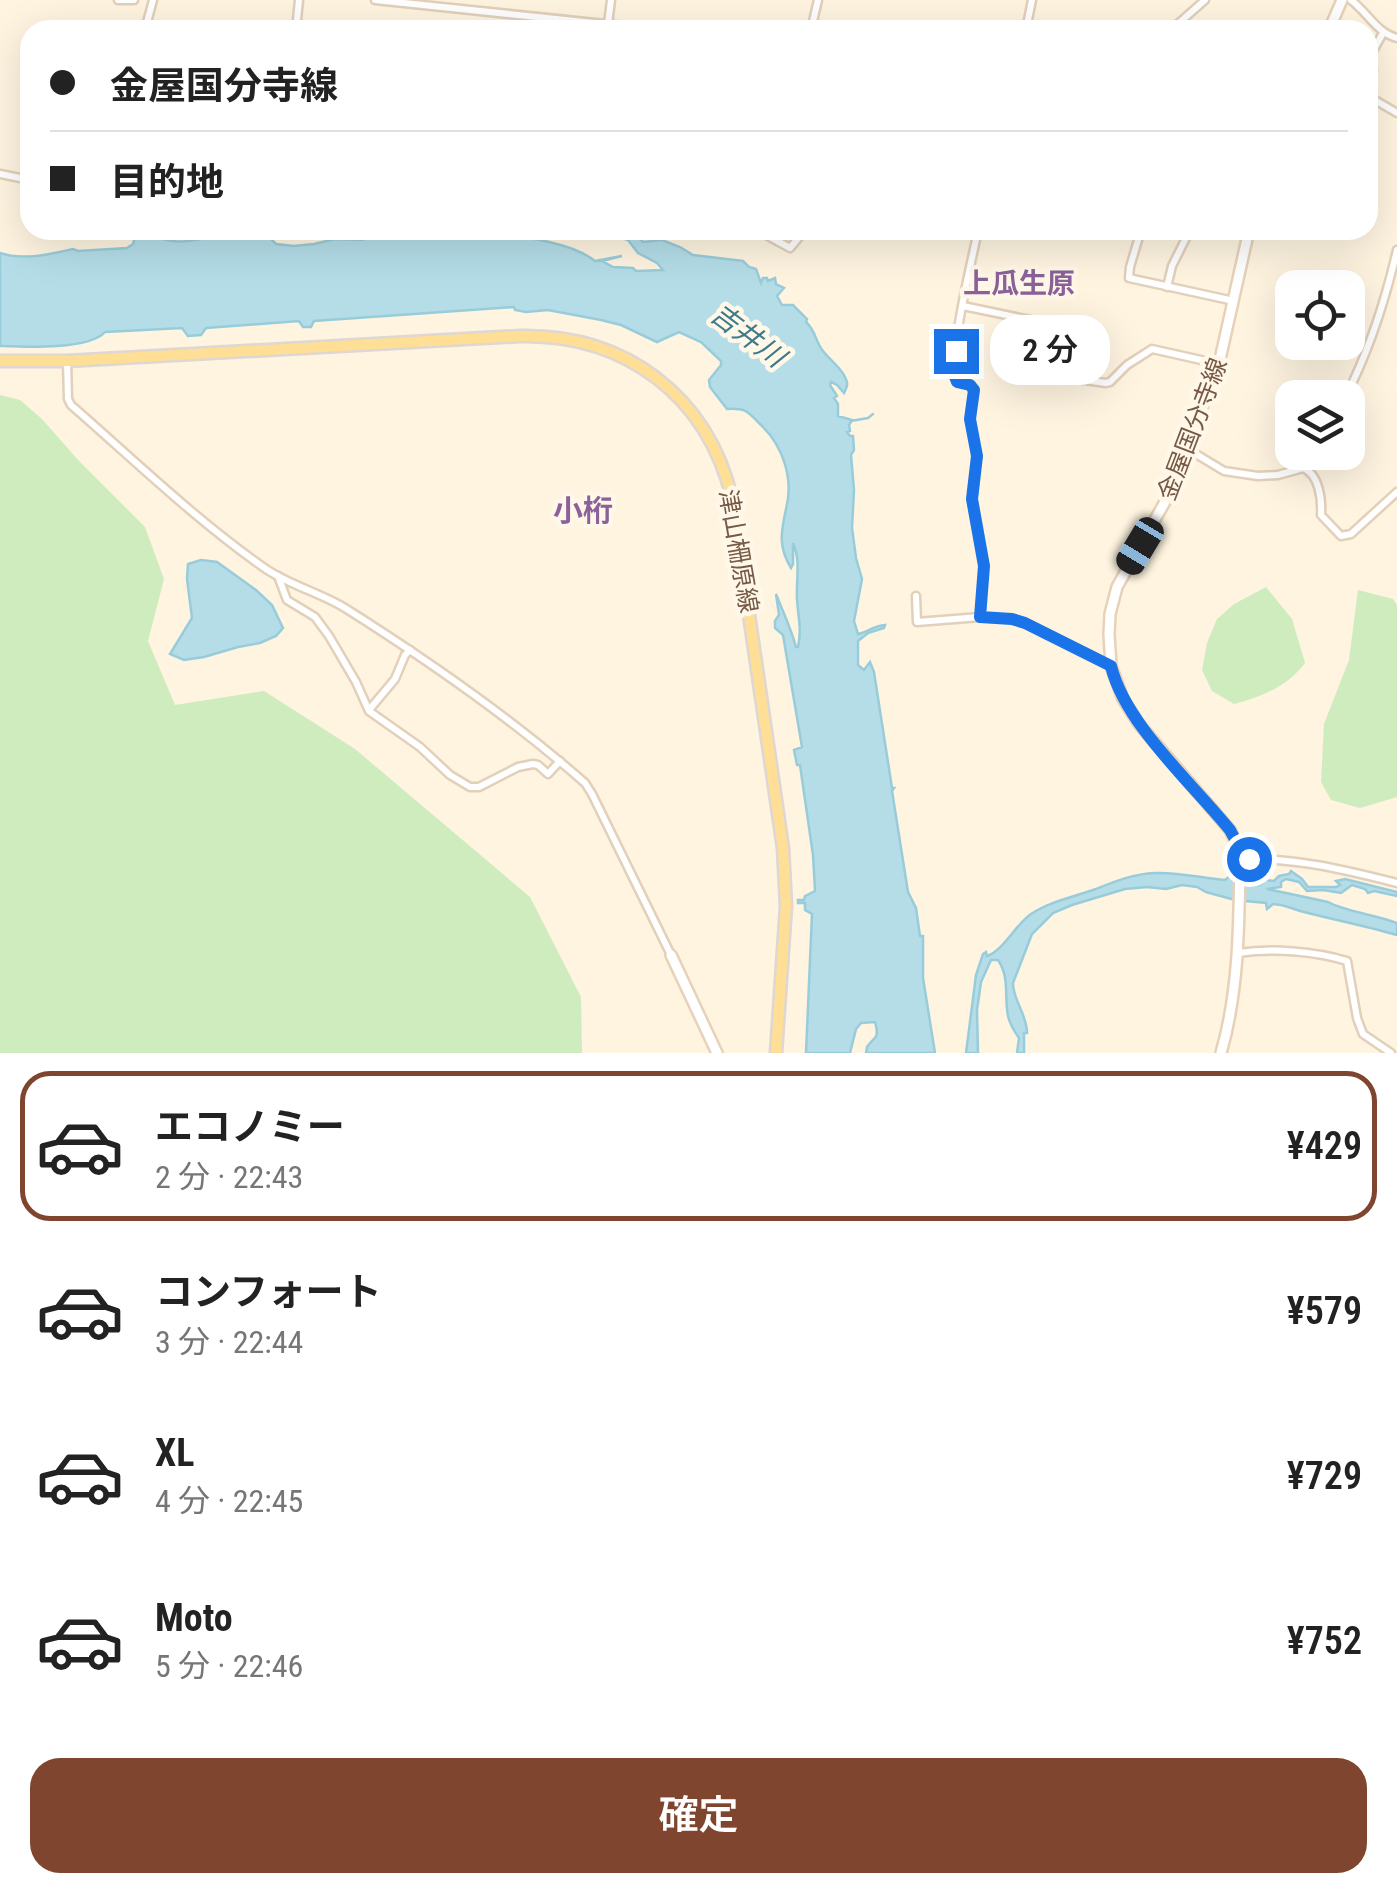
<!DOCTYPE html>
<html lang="ja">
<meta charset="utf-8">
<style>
:root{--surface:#fff;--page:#f2f2f2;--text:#222;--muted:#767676;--line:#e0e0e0;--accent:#7f452e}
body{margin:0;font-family:"Roboto Condensed","Noto Sans JP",sans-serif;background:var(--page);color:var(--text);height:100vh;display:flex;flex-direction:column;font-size:38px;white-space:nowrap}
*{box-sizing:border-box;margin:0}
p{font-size:32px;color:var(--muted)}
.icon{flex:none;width:55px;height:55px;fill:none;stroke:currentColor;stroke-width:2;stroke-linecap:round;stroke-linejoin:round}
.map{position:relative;height:1053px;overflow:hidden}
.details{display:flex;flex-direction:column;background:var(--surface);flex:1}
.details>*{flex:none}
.top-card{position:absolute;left:20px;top:20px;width:1358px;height:220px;border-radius:30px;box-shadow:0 10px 40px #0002;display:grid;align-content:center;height:220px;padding:0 30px;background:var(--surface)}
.buttons{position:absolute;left:1275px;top:270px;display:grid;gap:20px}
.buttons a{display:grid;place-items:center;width:90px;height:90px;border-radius:20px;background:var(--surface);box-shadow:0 10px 40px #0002;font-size:50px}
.end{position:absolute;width:45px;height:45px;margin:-22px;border:12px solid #1a73e8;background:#fff;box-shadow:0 0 0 5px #fff}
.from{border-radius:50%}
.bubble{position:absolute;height:70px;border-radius:30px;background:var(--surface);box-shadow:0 10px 40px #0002;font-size:32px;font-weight:600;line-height:70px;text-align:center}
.car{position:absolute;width:30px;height:60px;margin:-30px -15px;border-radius:12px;box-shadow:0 0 8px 2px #0007;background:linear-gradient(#222 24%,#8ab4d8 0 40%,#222 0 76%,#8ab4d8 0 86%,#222 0)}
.top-card b{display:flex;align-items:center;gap:35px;height:95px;font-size:38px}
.top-card b+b{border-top:2px solid var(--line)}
.top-card i{width:25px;height:25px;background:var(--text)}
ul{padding:18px 0 0;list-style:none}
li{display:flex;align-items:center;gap:30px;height:150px;margin:0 20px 15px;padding:0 10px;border:5px solid transparent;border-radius:30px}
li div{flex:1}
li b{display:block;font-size:38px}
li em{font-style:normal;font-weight:600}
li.selected{border-color:var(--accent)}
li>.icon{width:90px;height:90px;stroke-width:1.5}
.action{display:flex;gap:20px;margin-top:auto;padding:20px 30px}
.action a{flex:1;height:115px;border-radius:30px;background:var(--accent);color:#fff;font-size:40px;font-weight:600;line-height:115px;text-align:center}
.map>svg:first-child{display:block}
.green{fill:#ceecbe}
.water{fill:#b4dde8;stroke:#99ccda;stroke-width:2.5}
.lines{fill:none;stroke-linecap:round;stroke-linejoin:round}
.stream{stroke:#99ccda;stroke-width:2.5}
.street-casing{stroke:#e2d0bb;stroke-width:11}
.secondary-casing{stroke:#e7d2b9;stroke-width:14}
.primary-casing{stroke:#ded7d3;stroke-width:15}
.street{stroke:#fff;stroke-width:6}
.secondary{stroke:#fff;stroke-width:9}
.primary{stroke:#ffde95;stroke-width:10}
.route{stroke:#1a73e8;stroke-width:12}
.labels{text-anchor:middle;stroke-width:9;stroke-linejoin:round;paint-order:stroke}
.street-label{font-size:25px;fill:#765a46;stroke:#fff7e7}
.neighbourhood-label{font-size:28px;font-weight:bold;fill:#8a619a;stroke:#fff7e7}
.water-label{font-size:28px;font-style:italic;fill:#3e7a8b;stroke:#fff7e7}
.quarter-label{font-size:30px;font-weight:bold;fill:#8a619a;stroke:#fff7e7}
</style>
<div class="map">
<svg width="1397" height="1053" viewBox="0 0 1397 1053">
<rect width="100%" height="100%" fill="#fef4e0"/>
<!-- green -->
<g class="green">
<path d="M0 395 20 400 42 419 79 461 145 527 164 579 148 641 175 705 264 691 355 749 530 897 581 997 582 1053H0Z"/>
<path d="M1266 587 1292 619 1305 663C1288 686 1262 697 1234 704L1212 691 1202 670 1207 643 1217 619 1234 604Z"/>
<path d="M1358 590 1393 599 1397 605V797L1360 808 1331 800 1321 782 1324 724 1349 660Z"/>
</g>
<!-- water -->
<g class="water">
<path d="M140 230 143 233 151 232C166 248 199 240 218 235L219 238 257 236 270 238 276 244 294 246 314 244 335 239 360 240 376 237 408 239 421 234 439 233 441 231 455 234 466 232 462 230C475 230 489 227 498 238 525 234 575 245 595 261L622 256 602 261 613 267 633 268 636 271 663 270 657 263 638 253 628 240 615 236 610 230C624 230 635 231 643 242L662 240 680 247 693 255 743 261 749 267 756 269 761 283 763 278H767L768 281 775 278 776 284 784 288 777 296 782 305H793L807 319 806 322C816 331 815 341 823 351 829 359 841 368 845 377 849 385 847 386 844 393L837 385 831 382 830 385 837 396 834 398 838 404V416L852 420 849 425 850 431 847 432 850 436H853L854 450 851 455 854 490 852 528 856 558 862 579 854 621 858 634C867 632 874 626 885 625L884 628 868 633 858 641V665L864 670 870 662 874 672 892 788H894L892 791 908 892 916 908 920 936H923V978L935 1053H866L867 1047C874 1036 880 1040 875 1022L861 1023 856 1029 850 1053H806L812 914 805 910V903H798V900H804L805 896 815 891 813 855 800 765H797L794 750 802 747 783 635 775 628V621L779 615 776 594C783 612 791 628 796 647H798C802 630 798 616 797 599 796 579 801 561 793 543V564L791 568C778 547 781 532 786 509 794 479 783 445 760 424 747 411 746 408 727 409L710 387 709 380 721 365V361L701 342 679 332 657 342 621 325 601 320 548 310 526 312 515 310 514 307 314 321 311 327H303L299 321 206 328 201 335 188 336 182 328 105 332C89 350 25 347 0 346V253C23 261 50 254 73 249L78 251 127 248 133 244 136 233H140Z"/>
<path d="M201 560 217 562 256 590 272 605 283 628 276 636 260 643 238 647 204 657 184 660 170 654 192 618 187 579 188 564Z"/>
<path d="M1226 867H1231L1235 881 1246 886 1260 885 1266 880 1274 881 1279 876 1289 874 1291 871 1302 879 1308 887H1336L1340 885 1336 881 1345 879 1397 892V896L1374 891 1368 893 1365 889 1352 885 1341 893 1323 890 1307 891 1299 882 1286 879 1281 882V887L1267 889 1328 902C1344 911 1376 915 1397 923V935C1366 926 1335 920 1304 912 1291 909 1288 905 1273 904L1267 909 1266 903 1235 900 1206 892 1197 887 1182 885 1166 889 1147 887 1125 889 1072 905 1053 913 1032 934 1013 983C1013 1001 1027 1014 1027 1033H1024V1053H1017L1019 1038C1014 1031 1010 1025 1008 1016 1004 997 1010 977 998 960H991L981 982 977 1010 978 1053H966L976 975 983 954 986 952 987 956C1004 950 1015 925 1031 914 1051 901 1074 897 1096 889 1116 881 1133 874 1155 873 1178 872 1202 878 1225 880L1230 876Z"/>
</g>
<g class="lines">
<!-- stream -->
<path class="stream" d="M851 421 868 418 873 414"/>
<!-- street casing -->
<g class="street-casing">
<g id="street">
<path d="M118 0H134"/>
<path d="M375 0 662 30"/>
<path d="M1351 0C1367 12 1377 33 1397 38"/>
<path d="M608 24 611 0"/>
<path d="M145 30 153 0"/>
<path d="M296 30 299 0"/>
<path d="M811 30 818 0"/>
<path d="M1026 30 1032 0"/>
<path d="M1171 30 1205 0"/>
<path d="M1368 60 1383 33"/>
<path d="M1368 64 1373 70 1368 86"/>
<path d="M1368 96 1397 113"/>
<path d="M0 174 30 180"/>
<path d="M757 230 790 248 805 230"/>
<path d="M978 230C972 261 947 358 957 382L970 385 974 390 970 419 977 456 972 499 984 565 980 617 1012 619 1025 623 1110 665"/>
<path d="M1141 230 1130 267 1129 278 1234 301"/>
<path d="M1167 287 1172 266 1190 230"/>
<path d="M963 306 1035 321C1044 377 1052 376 1106 383L1110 382 1127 365 1152 349 1219 364"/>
<path d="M67 361 68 399 71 405C134 460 195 519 263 567 288 585 319 592 345 608 429 661 510 717 585 783L592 794 671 955"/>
<path d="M1345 398C1369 351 1385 302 1397 250"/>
<path d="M1186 448 1224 471 1258 476 1278 475 1303 468 1313 452"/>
<path d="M1303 468C1319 474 1322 499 1321 515L1341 536 1351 534 1397 492"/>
<path d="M278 576 287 600 315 617 329 636 356 682 369 711 420 747 450 775 470 787H479L518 767 533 764 538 765 548 774 560 761"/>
<path d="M916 596 917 622 980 617"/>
<path d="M369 710 395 679 405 655 410 650"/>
<path d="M1240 859C1293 857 1346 870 1397 883"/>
<path d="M1238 953C1273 948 1314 951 1347 961L1357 1018 1363 1034 1391 1053"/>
</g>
</g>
<!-- secondary casing -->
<g class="secondary-casing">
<g id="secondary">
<path d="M1329 30 1342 0"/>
<path d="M671 955 717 1053"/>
<path d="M1221 1053C1239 991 1239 924 1240 859L1237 845 1230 830 1139 724 1123 699 1111 666 1109 634 1110 614 1117 587 1166 500 1219 364 1249 230"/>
</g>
</g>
<!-- primary casing -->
<g class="primary-casing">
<path id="primary" d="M0 361H67L520 336C625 334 707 395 732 498L783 848 786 906 776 1053"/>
</g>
<!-- street -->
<use href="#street" class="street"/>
<!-- secondary -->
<use href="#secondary" class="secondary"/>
<!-- primary -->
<use href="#primary" class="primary"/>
</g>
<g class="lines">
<!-- route -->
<path class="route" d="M956 351 954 374 957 382 970 385 974 390 970 419 977 456 972 499 984 566 980 617 1012 619 1025 623 1111 666C1125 724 1192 783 1230 830L1238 845 1240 860 1249 859"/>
</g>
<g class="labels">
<!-- street labels -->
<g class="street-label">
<text transform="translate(1192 429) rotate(-69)" y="9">金屋国分寺線</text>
<text transform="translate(739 551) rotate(80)" y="9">津山柵原線</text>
</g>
<!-- neighbourhood labels -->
<g class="neighbourhood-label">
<text x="1019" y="293">上瓜生原</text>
</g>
<!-- water labels -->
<g class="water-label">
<text transform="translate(748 335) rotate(37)" y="10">吉井川</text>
</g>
<!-- quarter labels -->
<g class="quarter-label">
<text x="583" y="521">小桁</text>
</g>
</g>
</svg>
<div class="buttons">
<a><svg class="icon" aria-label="locate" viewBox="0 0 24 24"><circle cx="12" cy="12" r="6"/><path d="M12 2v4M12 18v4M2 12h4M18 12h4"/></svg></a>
<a><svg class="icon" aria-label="layers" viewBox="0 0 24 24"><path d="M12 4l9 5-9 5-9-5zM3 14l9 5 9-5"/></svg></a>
</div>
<i class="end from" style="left:1249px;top:859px"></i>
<i class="end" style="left:956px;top:351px"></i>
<div class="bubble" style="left:990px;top:315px;width:120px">2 分</div>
<i class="car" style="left:1140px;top:546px;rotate:211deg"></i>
<div class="top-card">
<b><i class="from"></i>金屋国分寺線</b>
<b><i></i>目的地</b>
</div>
</div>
<section class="details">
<ul>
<li class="selected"><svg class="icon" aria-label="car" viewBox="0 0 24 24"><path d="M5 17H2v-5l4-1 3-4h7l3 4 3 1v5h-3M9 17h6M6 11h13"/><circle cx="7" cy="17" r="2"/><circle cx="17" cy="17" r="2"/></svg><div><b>エコノミー</b><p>2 分 · 22:43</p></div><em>¥429</em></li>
<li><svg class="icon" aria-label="car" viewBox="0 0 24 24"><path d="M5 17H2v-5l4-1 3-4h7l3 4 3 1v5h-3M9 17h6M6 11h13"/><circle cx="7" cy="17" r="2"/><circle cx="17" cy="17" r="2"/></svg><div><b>コンフォート</b><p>3 分 · 22:44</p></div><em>¥579</em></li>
<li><svg class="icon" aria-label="car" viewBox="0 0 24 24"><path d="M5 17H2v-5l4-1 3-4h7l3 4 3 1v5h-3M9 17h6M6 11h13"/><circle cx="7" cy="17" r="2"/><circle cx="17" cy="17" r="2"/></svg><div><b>XL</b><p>4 分 · 22:45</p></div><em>¥729</em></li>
<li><svg class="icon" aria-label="car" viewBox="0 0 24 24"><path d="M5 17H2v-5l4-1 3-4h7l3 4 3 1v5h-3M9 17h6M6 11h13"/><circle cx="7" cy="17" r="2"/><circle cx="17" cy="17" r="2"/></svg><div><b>Moto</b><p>5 分 · 22:46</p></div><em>¥752</em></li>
</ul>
<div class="action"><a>確定</a></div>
</section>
